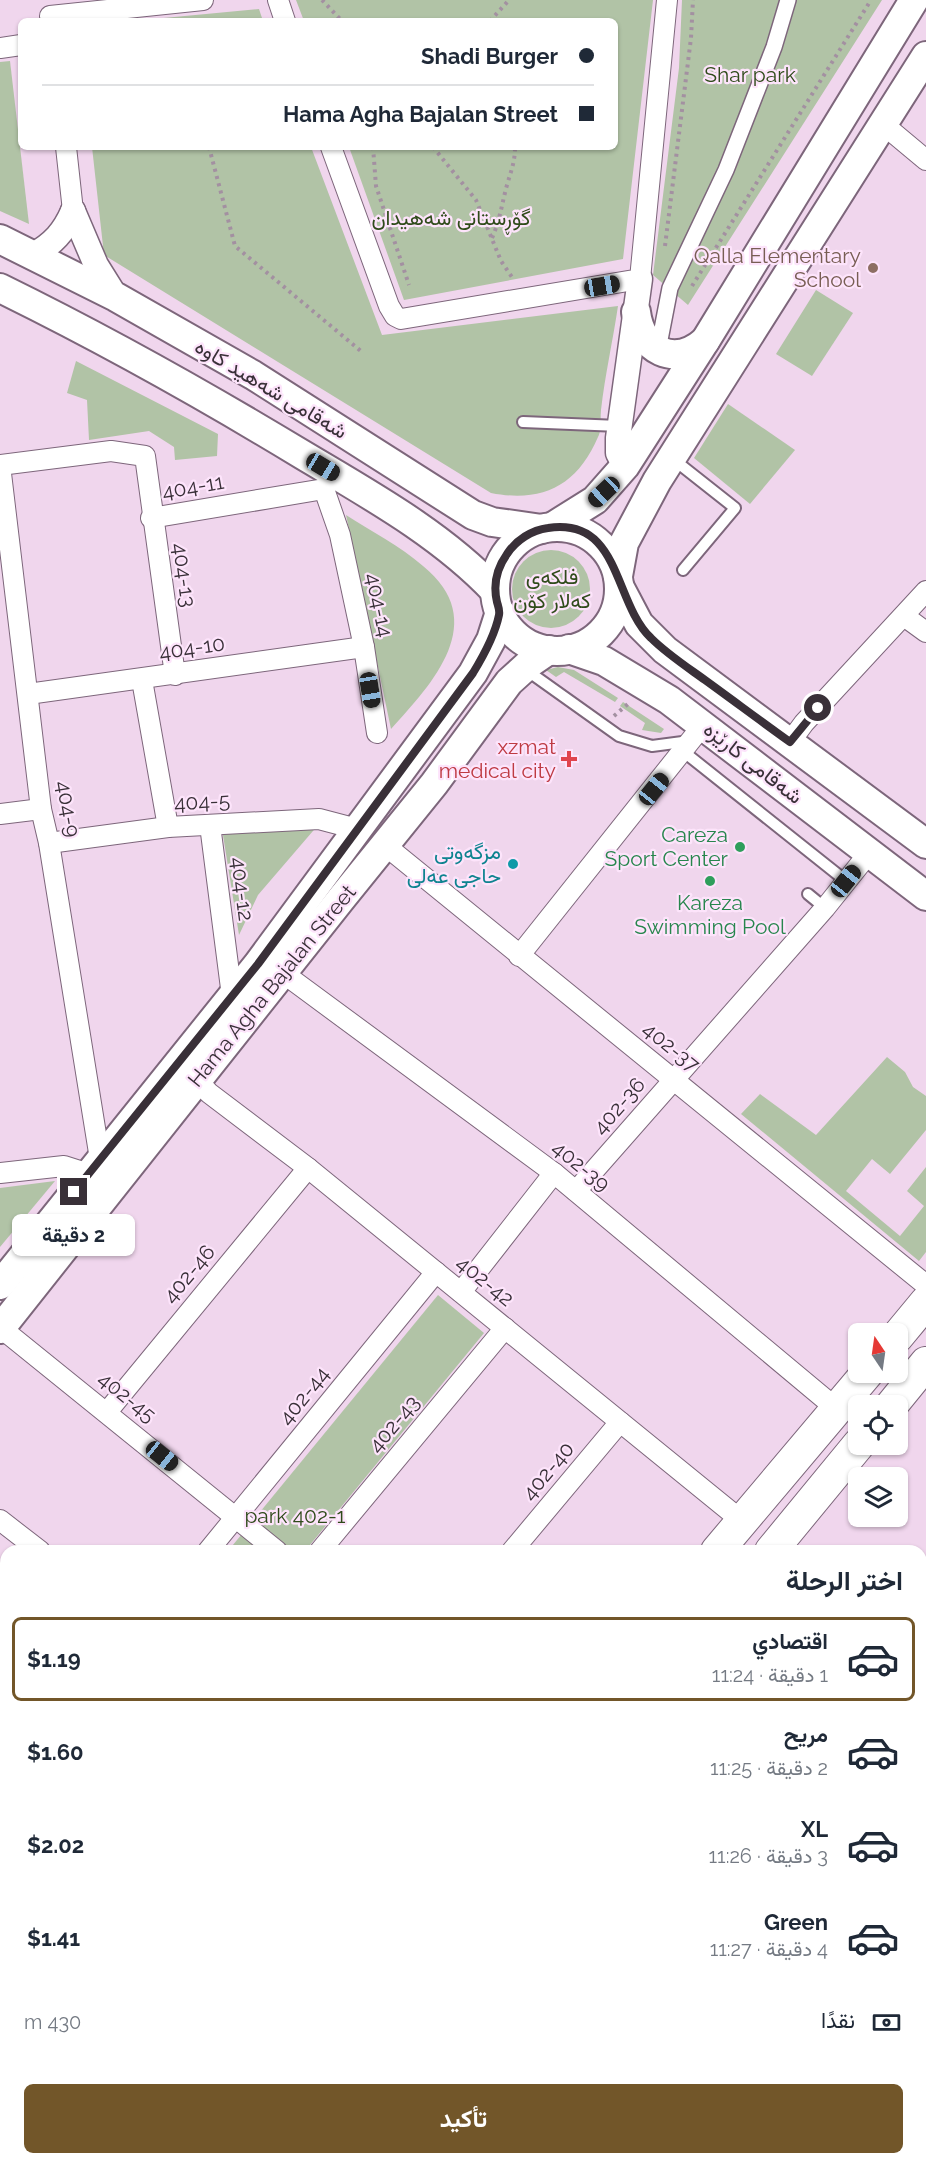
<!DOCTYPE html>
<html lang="ar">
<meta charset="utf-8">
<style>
:root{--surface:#fff;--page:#f2f2f3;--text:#1f2937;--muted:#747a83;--line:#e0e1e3;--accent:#725629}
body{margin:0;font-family:Raleway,Vazirmatn,sans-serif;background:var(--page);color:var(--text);direction:rtl;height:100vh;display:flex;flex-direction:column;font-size:22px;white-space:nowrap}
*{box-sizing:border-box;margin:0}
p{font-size:20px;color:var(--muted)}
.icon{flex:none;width:33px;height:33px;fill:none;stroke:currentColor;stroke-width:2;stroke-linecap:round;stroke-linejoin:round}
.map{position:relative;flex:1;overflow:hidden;direction:ltr}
.panel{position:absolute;left:0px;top:1545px;width:927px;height:620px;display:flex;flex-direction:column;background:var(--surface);border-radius:18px 18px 0 0;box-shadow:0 2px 4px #0004;direction:rtl}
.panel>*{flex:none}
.banner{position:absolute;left:18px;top:18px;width:600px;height:132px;border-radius:9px;box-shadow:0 2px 4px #0004;direction:rtl;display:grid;align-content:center;height:132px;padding:0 24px;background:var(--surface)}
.needle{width:39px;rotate:347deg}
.buttons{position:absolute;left:848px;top:1323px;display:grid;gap:12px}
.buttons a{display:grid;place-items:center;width:60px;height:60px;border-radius:9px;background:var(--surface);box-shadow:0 2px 4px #0004;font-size:30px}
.end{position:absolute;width:27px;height:27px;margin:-14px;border:8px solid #393038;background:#fff;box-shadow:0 0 0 3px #fff}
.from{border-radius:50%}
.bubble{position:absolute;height:42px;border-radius:9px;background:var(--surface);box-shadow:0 2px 4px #0004;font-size:20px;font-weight:700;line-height:42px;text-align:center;direction:rtl}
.car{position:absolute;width:18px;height:36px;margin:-18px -9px;border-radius:8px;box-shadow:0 0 4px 2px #0007;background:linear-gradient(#222 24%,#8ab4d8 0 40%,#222 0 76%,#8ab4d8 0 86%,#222 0)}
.banner b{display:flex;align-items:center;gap:21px;height:57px;font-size:22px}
.banner b+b{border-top:2px solid var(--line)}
.banner i{width:15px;height:15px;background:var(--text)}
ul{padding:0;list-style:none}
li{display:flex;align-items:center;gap:18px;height:84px;margin:0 12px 9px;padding:0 12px;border:3px solid transparent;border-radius:9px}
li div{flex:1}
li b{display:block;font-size:22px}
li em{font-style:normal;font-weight:700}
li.selected{border-color:var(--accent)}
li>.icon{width:54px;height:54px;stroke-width:1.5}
h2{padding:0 24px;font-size:27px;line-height:72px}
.pay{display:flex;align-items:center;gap:15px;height:66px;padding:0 24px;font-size:22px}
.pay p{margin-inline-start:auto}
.cta{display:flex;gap:12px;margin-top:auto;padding:12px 24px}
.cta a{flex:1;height:69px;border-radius:9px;background:var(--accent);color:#fff;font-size:24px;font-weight:700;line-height:69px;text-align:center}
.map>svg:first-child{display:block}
.green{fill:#b1c3a6}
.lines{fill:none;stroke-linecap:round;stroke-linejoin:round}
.service-casing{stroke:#7d667b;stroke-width:14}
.pedestrian-casing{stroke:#7d667b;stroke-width:18}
.minor-casing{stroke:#7d667b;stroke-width:22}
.tertiary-casing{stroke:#7d667b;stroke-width:27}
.secondary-casing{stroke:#7d667b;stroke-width:32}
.primary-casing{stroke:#7d667b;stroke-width:34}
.path{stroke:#a390a1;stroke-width:4;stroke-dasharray:3 4.5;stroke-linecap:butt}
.service{stroke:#fff;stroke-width:10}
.pedestrian{stroke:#fff;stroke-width:15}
.minor{stroke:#fff;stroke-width:20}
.tertiary{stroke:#fff;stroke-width:24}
.secondary{stroke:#fff;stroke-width:28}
.primary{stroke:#fff;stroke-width:32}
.route{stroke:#393038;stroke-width:8}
.education-dot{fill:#8d6e63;stroke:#fde4fb;stroke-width:2}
.health-dot{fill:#e0444e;stroke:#fde4fb;stroke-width:2}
.leisure-dot{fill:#2e9e5b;stroke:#fde4fb;stroke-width:2}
.culture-dot{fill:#0f9aa8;stroke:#fde4fb;stroke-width:2}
.labels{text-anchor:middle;stroke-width:4.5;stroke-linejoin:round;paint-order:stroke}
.park-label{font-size:21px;fill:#2f4b1a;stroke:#fde4fb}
.education-label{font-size:21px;fill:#785e54;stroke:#fde4fb;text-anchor:end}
.street-label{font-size:21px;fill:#393038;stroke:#fde4fb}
.health-label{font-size:21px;fill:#be3a42;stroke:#fde4fb;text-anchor:end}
.leisure-label{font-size:21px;fill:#27864d;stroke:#fde4fb;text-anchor:end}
.culture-label{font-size:21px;fill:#0d838f;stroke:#fde4fb;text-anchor:end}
</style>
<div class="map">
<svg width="926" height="2164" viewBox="0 0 926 2164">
<rect width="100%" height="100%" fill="#f0d6ed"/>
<!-- green -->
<g class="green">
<path d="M296 0H653L623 259 404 300 349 147H615V21H304Z"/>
<path d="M682 0H882L688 305 653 275 679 68Z"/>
<path d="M259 9 263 21H132Z"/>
<path d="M10 61 29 224 0 211V62Z"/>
<path d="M92 147H311L382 335 618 306C613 340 605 375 601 410 600 419 602 430 598 437 577 486 542 503 491 493L104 255Z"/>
<path d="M816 290 853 313 812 376 776 354Z"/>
<path d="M76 361 218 434 217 456 175 460 174 447 149 431 89 440 87 400 67 393Z"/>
<path d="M728 404 795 450 750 504 694 458Z"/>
<path d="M346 515C371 531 400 546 423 566 491 621 433 683 391 729Z"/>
<circle cx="551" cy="589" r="39"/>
<path d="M558 667 574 670 618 698 615 702 564 672 556 677 546 670Z"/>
<path d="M623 702 664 729 661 733 642 730 645 723 620 706Z"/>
<path d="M325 817 258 895 239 935 222 829Z"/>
<path d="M887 1057 905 1072 913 1087 926 1096V1130L890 1174 872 1159 846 1191 900 1236 924 1206 907 1191 926 1167V1252L919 1261 741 1114 760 1094 816 1135Z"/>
<path d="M55 1181 0 1247V1188Z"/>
<path d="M438 1295 484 1333 305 1551H228Z"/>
<path d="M0 2141 6 2146V2158L21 2159 28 2164H0Z"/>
</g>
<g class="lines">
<!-- service casing -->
<g class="service-casing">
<g id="service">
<path d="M523 422 619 426"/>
<path d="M673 459 735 508 683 570"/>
<path d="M525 669 619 736 652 746 690 741"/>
<path d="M684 752 846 881"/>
<path d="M808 894 825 908"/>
</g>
</g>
<!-- pedestrian casing -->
<g class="pedestrian-casing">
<path id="pedestrian" d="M658 350 670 288 726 170 774 47 788 0"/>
</g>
<!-- minor casing -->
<g class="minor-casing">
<g id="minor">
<path d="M278 0 285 21"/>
<path d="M50 16 203 0"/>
<path d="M0 48 21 45"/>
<path d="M884 125 926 160"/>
<path d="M66 147 73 211"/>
<path d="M331 147 389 306 395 316 401 319 640 279 667 0"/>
<path d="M0 465 41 809 49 843 100 1159"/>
<path d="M0 465 111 451 145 456 175 675"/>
<path d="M324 489 340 535 364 647 377 733"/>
<path d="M151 518 324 489 330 480"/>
<path d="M904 616 926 632"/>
<path d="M142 680 168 827"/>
<path d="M28 694 364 647"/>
<path d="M790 742 804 723 926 591"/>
<path d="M0 814 41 809"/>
<path d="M210 825 232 996"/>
<path d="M49 843 168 827 319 819 357 829"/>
<path d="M386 846 926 1285"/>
<path d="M519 956 703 725"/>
<path d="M283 973 554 1173 838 1410"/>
<path d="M197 1080 209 1093 308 1168 742 1521"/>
<path d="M0 1173 64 1166 89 1174"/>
<path d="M576 1191 825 908 869 853"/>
<path d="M461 1292 554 1173"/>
<path d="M1 1328 277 1551"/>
<path d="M107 1412 308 1168"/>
<path d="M0 1520 40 1551"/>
<path d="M208 1551 436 1272"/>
<path d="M320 1551 505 1328"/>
<path d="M512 1551 620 1422"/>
<path d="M921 1630 926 1624"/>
<path d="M0 1705 6 1709"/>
<path d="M921 1748 926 1752"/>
<path d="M921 1862 926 1856"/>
<path d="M0 1879 6 1885"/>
<path d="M921 2096 926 2090"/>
<path d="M0 2128 6 2133"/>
<path d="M39 2158 46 2164"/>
<path d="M359 2158 365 2164"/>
<path d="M889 2158 896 2164"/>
<path d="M490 2164 495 2158"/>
<path d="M669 2164 673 2158"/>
<path d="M864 2164 869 2158"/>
</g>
</g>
<!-- tertiary casing -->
<g class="tertiary-casing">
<g id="tertiary">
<path d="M73 211 96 265 116 297"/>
<path d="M33 255C53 244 64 232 73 211"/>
<path d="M625 466 618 453V438L640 279"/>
</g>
</g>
<!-- secondary casing -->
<g class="secondary-casing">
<g id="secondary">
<path d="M0 239 116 297 253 375 473 515 492 522 542 529"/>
<path d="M0 288C104 339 204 395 303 455 370 495 441 534 495 591"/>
<path d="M636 312C641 351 674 368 705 341"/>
<path d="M552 527 595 500 625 466 707 338 914 0"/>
<circle cx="557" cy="589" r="62"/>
<path d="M618 576 624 543 657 481 926 56"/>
<path d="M619 586 639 624 665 650 926 844"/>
<path d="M569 649 604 661 669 700 926 896"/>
<path d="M0 1285 258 964 473 673 491 640 500 612"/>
<path d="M0 1329 341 899 434 784 509 682 530 663 549 650"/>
</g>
</g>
<!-- primary casing -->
<g class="primary-casing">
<g id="primary">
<path d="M897 1337 926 1302"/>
<path d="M891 1406 926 1363"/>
<path d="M717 1551 868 1372"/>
<path d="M771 1551 859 1444"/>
<path d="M220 2164 224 2158"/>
<path d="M263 2164 267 2158"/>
</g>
</g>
<!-- path -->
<g class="path">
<path d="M322 0 342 21"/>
<path d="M490 21 509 0"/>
<path d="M209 147 235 246 362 352"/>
<path d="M373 147 376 186 409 285"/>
<path d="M433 147 476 200 501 261 514 280"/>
<path d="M492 238C500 220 502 203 507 185 511 171 515 162 515 147"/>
<path d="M665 246 691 38 693 0"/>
<path d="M692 286 871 0"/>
<path d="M614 716 629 703"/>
<path d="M295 2158 299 2164"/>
</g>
<!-- service -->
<use href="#service" class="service"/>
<!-- pedestrian -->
<use href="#pedestrian" class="pedestrian"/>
<!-- minor -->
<use href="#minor" class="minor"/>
<!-- tertiary -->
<use href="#tertiary" class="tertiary"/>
<!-- secondary -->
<use href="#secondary" class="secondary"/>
<!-- primary -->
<use href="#primary" class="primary"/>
</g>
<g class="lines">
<!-- route -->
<path class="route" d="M74 1192 258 964 473 673C484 655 495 635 499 615 500 610 498 606 497 602 493 585 497 568 507 554 516 540 532 530 548 528 621 517 613 602 651 638 667 654 687 667 705 680 734 701 762 722 790 742L818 708"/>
</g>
<!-- markers -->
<circle class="education-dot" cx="873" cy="268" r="6"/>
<path class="health-dot" d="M566 750h6v6h6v6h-6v6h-6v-6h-6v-6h6z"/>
<g class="leisure-dot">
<circle cx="740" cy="847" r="6"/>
<circle cx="710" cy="881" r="6"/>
</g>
<circle class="culture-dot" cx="513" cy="864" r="6"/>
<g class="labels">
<!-- park labels -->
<g class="park-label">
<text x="750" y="82">Shar park</text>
<text x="451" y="225">گۆڕستانی شەهیدان</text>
<text x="552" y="584">فلکەی<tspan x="552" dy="24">کەلار کۆن</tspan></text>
<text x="295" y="1523">park 402-1</text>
</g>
<!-- education labels -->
<g class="education-label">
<text x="861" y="263">Qalla Elementary<tspan x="861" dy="24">School</tspan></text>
</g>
<!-- street labels -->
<g class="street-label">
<text transform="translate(271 389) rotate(31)" y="7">شەقامی شەهید کاوە</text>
<text transform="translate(193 487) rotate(-10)" y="7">404-11</text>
<text transform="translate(184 575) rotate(82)" y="7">404-13</text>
<text transform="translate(379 605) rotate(78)" y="7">404-14</text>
<text transform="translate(192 648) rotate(-8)" y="7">404-10</text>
<text transform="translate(753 763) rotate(38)" y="7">شەقامی کارێزە</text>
<text transform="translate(202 802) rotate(-3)" y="7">404-5</text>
<text transform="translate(68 809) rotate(80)" y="7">404-9</text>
<text transform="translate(242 889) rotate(83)" y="7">404-12</text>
<text transform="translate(272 986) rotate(-51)" y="7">Hama Agha Bajalan Street</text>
<text transform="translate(671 1047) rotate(39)" y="7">402-37</text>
<text transform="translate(619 1106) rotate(-49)" y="7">402-36</text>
<text transform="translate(581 1166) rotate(39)" y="7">402-39</text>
<text transform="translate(189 1274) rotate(-50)" y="7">402-46</text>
<text transform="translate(485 1281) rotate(39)" y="7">402-42</text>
<text transform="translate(304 1396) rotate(-51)" y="7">402-44</text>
<text transform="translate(127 1397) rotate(39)" y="7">402-45</text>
<text transform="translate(394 1424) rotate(-50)" y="7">402-43</text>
<text transform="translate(548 1471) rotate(-50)" y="7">402-40</text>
</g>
<!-- health labels -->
<g class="health-label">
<text x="556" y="754">xzmat<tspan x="556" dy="24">medical city</tspan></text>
</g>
<!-- leisure labels -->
<g class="leisure-label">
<text x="728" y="842">Careza<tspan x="728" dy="24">Sport Center</tspan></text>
<text x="710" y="910" text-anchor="middle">Kareza<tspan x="710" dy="24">Swimming Pool</tspan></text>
</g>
<!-- culture labels -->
<g class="culture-label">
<text x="501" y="859">مزگەوتی<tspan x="501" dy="24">حاجی عەلی</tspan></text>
</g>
</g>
</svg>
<div class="buttons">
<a><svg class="needle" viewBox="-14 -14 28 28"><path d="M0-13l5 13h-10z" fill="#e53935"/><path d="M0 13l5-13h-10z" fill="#747a83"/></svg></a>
<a><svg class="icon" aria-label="locate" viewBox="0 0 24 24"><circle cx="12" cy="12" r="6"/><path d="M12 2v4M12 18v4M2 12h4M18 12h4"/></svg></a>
<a><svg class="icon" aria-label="layers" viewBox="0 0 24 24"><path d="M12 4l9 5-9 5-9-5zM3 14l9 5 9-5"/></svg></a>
</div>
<i class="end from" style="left:818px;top:708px"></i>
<i class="end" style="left:74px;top:1192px"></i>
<div class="bubble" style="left:12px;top:1214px;width:123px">2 دقيقة</div>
<i class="car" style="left:602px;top:286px;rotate:80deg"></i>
<i class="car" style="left:323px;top:467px;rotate:121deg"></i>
<i class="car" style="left:604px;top:492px;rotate:227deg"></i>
<i class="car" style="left:370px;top:690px;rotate:171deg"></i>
<i class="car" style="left:654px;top:789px;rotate:39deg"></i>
<i class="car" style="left:846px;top:881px;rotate:39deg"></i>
<i class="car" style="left:162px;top:1456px;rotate:129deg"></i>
<div class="banner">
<b><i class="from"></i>Shadi Burger</b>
<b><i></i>Hama Agha Bajalan Street</b>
</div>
<section class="panel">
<h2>اختر الرحلة</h2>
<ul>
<li class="selected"><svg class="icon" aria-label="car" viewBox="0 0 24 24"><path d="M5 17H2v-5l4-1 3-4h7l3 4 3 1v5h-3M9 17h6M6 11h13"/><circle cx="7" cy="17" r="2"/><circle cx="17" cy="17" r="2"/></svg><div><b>اقتصادي</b><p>1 دقيقة · 11:24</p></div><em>$1.19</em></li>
<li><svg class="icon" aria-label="car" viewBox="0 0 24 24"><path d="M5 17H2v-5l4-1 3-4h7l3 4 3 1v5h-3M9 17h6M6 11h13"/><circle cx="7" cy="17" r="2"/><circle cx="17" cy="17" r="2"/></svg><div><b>مريح</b><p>2 دقيقة · 11:25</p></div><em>$1.60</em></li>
<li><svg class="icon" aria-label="car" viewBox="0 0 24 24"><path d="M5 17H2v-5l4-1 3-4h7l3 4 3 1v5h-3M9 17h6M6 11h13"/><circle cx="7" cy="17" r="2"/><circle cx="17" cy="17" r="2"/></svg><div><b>XL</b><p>3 دقيقة · 11:26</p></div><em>$2.02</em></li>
<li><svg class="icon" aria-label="car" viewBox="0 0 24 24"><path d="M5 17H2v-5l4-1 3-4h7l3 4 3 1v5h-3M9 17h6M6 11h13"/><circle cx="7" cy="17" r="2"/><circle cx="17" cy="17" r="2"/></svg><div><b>Green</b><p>4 دقيقة · 11:27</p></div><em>$1.41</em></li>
</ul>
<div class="pay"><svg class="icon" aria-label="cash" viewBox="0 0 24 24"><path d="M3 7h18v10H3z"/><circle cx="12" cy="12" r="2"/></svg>نقدًا<p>430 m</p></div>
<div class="cta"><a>تأكيد</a></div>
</section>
</div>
